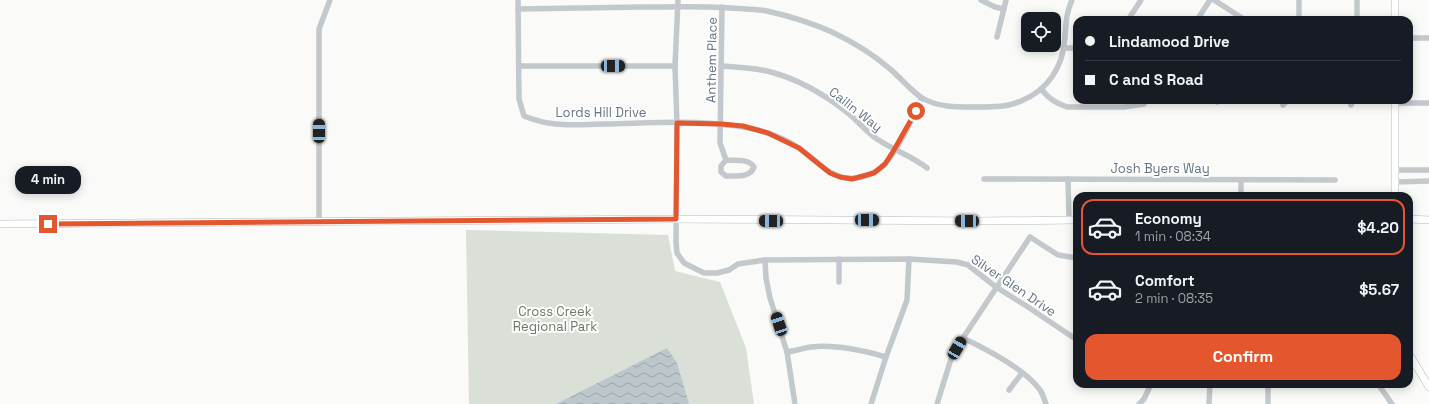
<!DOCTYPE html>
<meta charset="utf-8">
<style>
:root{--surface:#171b24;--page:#20242c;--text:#f1f3f6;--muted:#9ea1a6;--line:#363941;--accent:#e4572e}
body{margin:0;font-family:"Space Grotesk",sans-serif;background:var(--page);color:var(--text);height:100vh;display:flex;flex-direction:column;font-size:15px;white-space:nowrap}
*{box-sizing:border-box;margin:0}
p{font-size:13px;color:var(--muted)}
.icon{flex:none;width:22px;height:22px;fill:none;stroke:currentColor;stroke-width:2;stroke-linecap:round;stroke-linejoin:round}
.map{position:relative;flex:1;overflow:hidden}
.drawer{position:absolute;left:1073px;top:192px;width:340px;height:196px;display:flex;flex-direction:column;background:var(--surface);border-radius:12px;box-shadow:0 2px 10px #0003}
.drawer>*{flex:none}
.guide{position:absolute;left:1073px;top:16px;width:340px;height:88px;border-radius:12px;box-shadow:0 2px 10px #0003;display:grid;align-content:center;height:88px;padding:0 12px;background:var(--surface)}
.buttons{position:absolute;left:1021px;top:12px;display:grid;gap:8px}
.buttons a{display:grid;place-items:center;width:40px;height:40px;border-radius:8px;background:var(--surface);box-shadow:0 2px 10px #0003;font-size:20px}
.end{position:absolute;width:18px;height:18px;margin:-9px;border:5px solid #e4572e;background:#fff;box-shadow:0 0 0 2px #fff}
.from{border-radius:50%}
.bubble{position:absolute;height:28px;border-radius:12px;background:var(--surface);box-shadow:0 2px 10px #0003;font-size:13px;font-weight:800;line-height:28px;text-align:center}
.car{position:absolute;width:12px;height:24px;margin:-12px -6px;border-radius:5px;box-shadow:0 0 3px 1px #0007;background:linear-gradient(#222 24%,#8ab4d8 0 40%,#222 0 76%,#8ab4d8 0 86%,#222 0)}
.guide b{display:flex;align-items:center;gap:14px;height:38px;font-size:15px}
.guide b+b{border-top:1px solid var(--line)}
.guide i{width:10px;height:10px;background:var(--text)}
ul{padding:7px 0 0;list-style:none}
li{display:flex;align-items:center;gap:12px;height:56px;margin:0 8px 6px;padding:0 4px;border:2px solid transparent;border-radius:12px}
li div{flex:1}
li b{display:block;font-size:15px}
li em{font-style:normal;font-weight:800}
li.selected{border-color:var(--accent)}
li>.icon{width:36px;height:36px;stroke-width:1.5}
.action{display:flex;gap:8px;margin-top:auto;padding:8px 12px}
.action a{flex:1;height:46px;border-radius:12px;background:var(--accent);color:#fff;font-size:16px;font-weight:800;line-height:46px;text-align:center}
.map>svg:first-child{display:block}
.park{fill:#dadfd7}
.water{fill:url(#water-waves)}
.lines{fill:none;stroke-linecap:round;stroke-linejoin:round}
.major-casing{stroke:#b5babe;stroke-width:8}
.minor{stroke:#c3c8cc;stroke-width:5.5}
.major{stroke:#fff;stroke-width:7}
.route{stroke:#e4572e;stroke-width:5}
.labels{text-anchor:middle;stroke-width:4;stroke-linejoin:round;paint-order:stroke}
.street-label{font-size:13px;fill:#657683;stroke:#fff}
.park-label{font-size:13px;fill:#687a64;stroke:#fff}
</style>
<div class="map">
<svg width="1429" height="404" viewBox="0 0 1429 404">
<defs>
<pattern id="water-waves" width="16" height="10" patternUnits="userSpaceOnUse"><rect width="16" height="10" fill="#bbc7cb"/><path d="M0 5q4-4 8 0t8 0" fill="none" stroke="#9ca6aa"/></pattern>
</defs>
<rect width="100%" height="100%" fill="#fafaf8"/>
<!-- park -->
<path class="park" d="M466 230 668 235 675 271 720 282 746 348 754 404H469Z"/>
<!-- water -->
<path class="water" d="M667 348 677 363 689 404H556Z"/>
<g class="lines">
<!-- major casing -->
<g class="major-casing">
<g id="major">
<path d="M1395 20V0"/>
<path d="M1395 100V196"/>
<path d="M1409 219 1429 220"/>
<path d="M0 224 675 219 981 221 1077 220"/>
<path d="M1409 354 1429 387"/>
</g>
</g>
<!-- minor -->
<g class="minor">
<path d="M518 0 519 99 524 116C534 120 545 123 556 124 572 126 589 124 605 124 655 123 709 118 758 130 772 134 787 140 799 148 820 163 834 184 862 177 871 174 879 171 885 164 900 147 912 118 922 98"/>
<path d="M678 0 675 66 677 123 676 242 677 253 684 263 704 273H717L729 270 738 264 765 260 909 259 957 262 968 265 996 287 1028 307 1077 340"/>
<path d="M981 0 995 7 1004 9"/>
<path d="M1214 0 1245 20"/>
<path d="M1299 0V20"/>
<path d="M1357 0V20"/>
<path d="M722 7 720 143 726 160 721 166V172L726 176C737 176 750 178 754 167 748 158 735 161 726 160"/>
<path d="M518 9C560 8 601 8 643 7 672 7 702 6 731 8 743 9 755 9 767 11 789 16 812 23 832 32 853 42 873 54 890 69 901 78 910 90 922 98 939 108 960 107 979 107 994 107 1008 107 1021 101 1048 90 1063 67 1065 38 1066 24 1066 13 1072 0"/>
<path d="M1128 20 1141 0"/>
<path d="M1197 20 1210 0"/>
<path d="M997 37 1006 0"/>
<path d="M1409 38H1429"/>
<path d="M1064 48H1077"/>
<path d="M519 66H675"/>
<path d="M721 66C736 67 752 68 767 71 796 78 824 94 848 113 858 121 866 132 877 139 893 150 912 156 927 168"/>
<path d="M1042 90C1049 99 1056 103 1067 107H1124L1144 104 1146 100"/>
<path d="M1217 102 1218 100"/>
<path d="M1395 103H1429"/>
<path d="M1283 105 1288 100"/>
<path d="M1351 105 1353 100"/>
<path d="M1395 170H1429"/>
<path d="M984 179 1335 180"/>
<path d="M1068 179 1069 220"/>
<path d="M1241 180V196"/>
<path d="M1396 182 1429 181"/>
<path d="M319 223V29L330 0"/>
<path d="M839 259V282"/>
<path d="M765 260 766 278 770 298 787 352 795 404"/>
<path d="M963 338C986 349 1025 369 1040 390 1043 394 1044 399 1046 404"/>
<path d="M787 352C795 351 803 348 811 347 836 344 862 350 886 357"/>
<path d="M1268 384V404"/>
<path d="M1378 384 1392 404"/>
<path d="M1009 390 1022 373"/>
<path d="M871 404 886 357 907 300 909 259"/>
<path d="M937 404 951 359 963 338 1030 237 1058 255 1077 258"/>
<path d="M1139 404 1144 399 1151 384"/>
<path d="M1209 404 1210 384"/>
</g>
<!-- major -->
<use href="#major" class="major"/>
</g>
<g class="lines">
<!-- route -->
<path class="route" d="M48 224 676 219 677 123 721 124 743 126 768 133 799 148 830 173 840 177 852 179 874 173 885 164 894 150 916 111"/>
</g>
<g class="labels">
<!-- street labels -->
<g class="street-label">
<text transform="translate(711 60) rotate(-89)" y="5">Anthem Place</text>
<text transform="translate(856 109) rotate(38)" y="5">Cailin Way</text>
<text x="601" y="117">Lords Hill Drive</text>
<text x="1160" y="173">Josh Byers Way</text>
<text transform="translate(1014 285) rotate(34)" y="5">Silver Glen Drive</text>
</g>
<!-- park labels -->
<g class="park-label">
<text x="555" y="316">Cross Creek<tspan x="555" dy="15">Regional Park</tspan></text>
</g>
</g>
</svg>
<div class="buttons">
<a><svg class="icon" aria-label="locate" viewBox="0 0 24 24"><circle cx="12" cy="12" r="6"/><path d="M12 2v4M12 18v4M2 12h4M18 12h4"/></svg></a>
</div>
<i class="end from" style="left:916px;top:111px"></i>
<i class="end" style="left:48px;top:224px"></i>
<div class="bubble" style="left:15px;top:166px;width:66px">4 min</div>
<i class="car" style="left:613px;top:66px;rotate:90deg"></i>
<i class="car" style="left:319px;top:131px;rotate:0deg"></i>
<i class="car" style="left:867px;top:220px;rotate:91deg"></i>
<i class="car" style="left:771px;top:221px;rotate:271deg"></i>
<i class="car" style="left:967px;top:221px;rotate:271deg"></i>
<i class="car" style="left:779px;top:324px;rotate:342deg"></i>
<i class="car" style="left:957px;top:348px;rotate:30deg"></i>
<div class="guide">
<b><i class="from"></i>Lindamood Drive</b>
<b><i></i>C and S Road</b>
</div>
<section class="drawer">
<ul>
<li class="selected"><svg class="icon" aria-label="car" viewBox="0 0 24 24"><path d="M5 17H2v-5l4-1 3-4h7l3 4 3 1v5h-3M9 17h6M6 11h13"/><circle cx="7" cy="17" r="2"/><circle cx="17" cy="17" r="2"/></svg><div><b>Economy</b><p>1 min · 08:34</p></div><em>$4.20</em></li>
<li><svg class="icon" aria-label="car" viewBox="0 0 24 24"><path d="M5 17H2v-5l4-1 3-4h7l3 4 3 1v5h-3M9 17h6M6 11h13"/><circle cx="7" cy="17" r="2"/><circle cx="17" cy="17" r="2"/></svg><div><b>Comfort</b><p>2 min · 08:35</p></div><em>$5.67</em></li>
</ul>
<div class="action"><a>Confirm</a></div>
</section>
</div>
